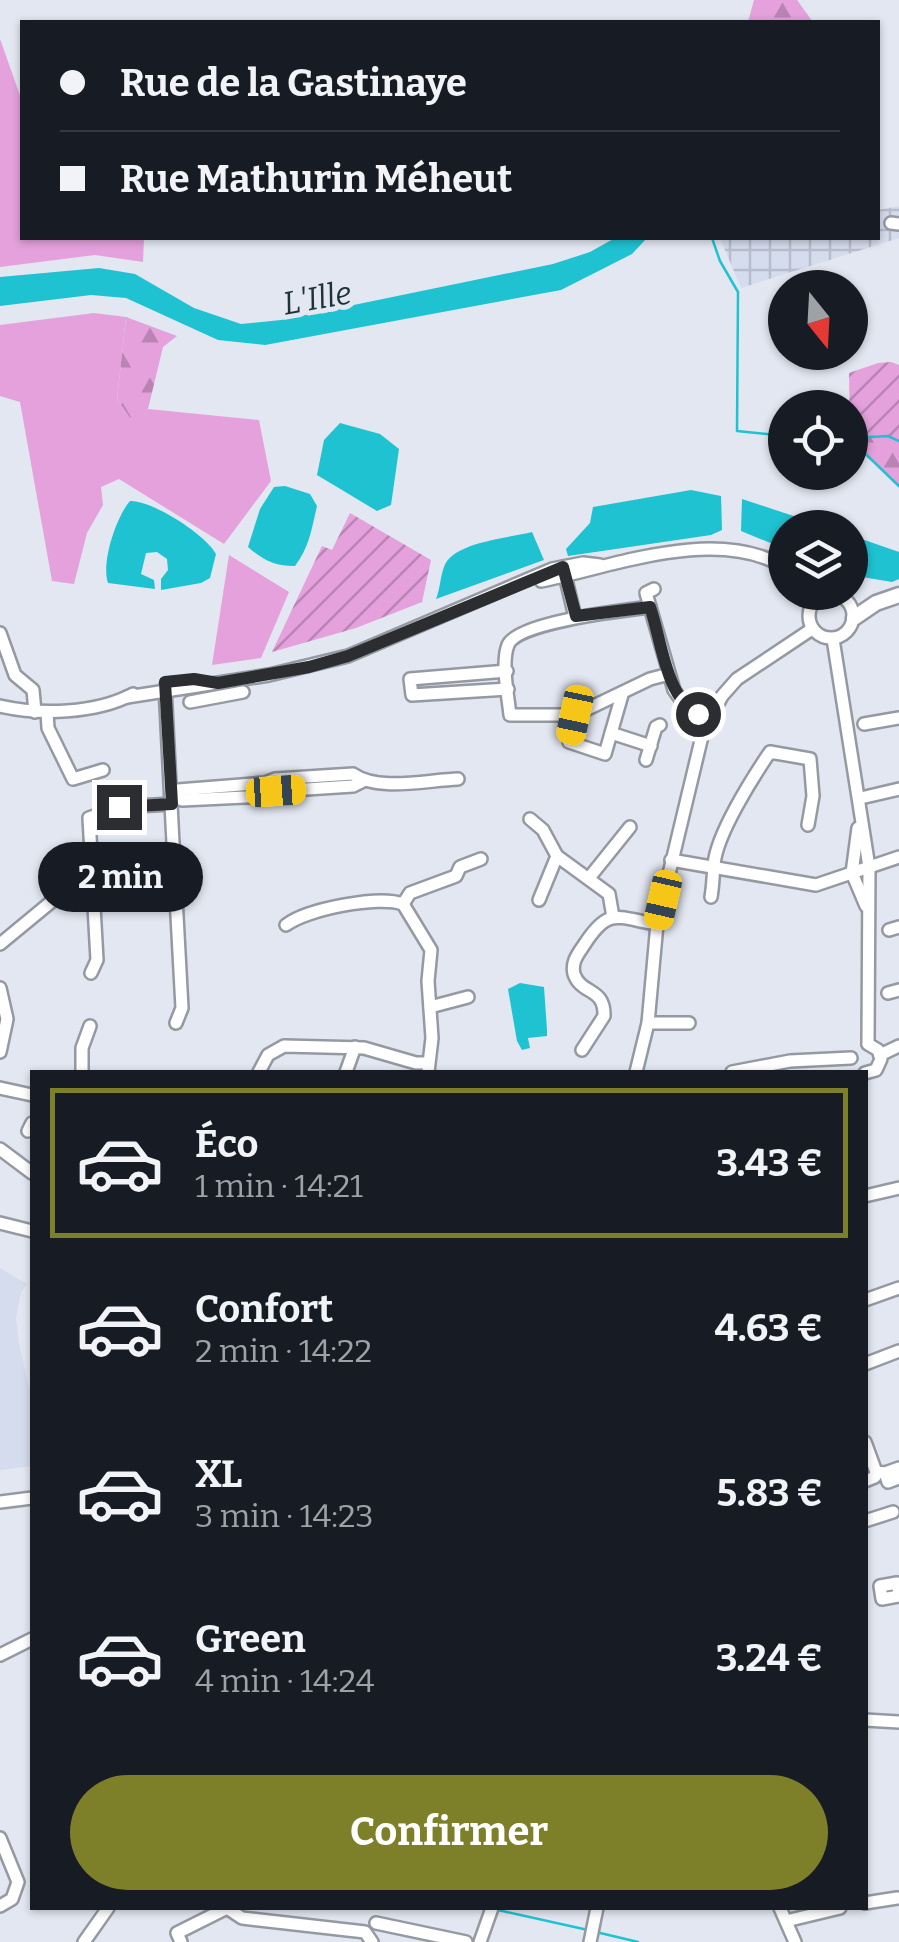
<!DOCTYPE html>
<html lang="fr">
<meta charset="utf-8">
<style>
:root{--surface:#171b24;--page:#20242c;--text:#f1f3f6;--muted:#9ea1a6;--line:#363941;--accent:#7e7f29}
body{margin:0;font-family:Bitter,serif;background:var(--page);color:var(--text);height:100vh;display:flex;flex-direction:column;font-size:38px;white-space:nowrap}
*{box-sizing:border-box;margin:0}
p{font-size:32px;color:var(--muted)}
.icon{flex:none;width:55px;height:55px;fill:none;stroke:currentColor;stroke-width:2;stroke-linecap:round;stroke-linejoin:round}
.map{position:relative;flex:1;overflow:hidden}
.panel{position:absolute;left:30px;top:1070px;width:838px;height:840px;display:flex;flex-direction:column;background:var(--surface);border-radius:0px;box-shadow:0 2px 8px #0004}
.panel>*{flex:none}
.guide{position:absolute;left:20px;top:20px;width:860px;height:220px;border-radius:0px;box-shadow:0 2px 8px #0004;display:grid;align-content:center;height:220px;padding:0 40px;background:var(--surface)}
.needle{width:65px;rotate:162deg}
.fabs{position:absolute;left:768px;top:270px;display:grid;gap:20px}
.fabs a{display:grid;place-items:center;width:100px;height:100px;border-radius:50%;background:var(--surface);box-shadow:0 2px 8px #0004;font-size:50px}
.end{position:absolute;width:45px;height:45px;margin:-22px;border:12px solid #2b2d30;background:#fff;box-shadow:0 0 0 5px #fff}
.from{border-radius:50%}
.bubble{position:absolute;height:70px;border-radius:35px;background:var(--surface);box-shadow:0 2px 8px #0004;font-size:32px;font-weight:700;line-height:70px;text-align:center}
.car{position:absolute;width:30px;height:60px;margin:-30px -15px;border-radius:12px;box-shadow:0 0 8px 2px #0007;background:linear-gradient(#f5c518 24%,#345 0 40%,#f5c518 0 76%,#345 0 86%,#f5c518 0)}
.guide b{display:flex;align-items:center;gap:35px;height:95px;font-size:38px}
.guide b+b{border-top:2px solid var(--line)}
.guide i{width:25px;height:25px;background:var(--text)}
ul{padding:18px 0 0;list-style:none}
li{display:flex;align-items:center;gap:30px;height:150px;margin:0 20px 15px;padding:0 20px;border:5px solid transparent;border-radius:0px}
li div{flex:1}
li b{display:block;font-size:38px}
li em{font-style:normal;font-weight:700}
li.current{border-color:var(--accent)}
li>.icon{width:90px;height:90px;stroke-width:1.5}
.button{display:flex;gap:20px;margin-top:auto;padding:20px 40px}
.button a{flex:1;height:115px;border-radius:60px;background:var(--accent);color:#fff;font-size:40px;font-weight:700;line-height:115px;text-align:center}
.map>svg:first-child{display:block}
.built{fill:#d5dced}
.industrial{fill:url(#industrial-grid)}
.grass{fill:#e4a1dc}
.forest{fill:url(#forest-firs)}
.garden{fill:url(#garden-furrows)}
.water{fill:#1fc2d1}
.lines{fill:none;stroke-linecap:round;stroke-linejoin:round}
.stream{stroke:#1fc2d1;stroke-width:2.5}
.minor-casing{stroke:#9599a2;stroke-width:16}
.major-casing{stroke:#9599a2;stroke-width:19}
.minor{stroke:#fff;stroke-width:11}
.major{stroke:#fff;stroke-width:14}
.route{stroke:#2b2d30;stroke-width:12}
.labels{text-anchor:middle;stroke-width:10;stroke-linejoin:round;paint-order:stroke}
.water-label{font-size:32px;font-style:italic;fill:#1c3437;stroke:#e3e7f1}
</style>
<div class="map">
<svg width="899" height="1942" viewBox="0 0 899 1942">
<defs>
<pattern id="industrial-grid" width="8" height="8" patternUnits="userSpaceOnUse" patternTransform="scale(2.5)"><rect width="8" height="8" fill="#d5dced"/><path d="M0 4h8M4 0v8" fill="none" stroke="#b7bdcc"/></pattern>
<pattern id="forest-firs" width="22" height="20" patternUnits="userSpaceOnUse" patternTransform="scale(2.5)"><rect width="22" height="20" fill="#e4a1dc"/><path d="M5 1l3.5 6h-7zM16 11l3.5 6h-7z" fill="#b984b3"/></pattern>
<pattern id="garden-furrows" width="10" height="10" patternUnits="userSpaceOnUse" patternTransform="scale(2.5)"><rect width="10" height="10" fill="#e4a1dc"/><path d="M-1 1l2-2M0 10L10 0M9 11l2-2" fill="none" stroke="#b984b3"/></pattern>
</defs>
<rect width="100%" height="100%" fill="#e3e7f1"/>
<!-- built -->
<path class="built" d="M0 1268 27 1284 21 1292 16 1318 19 1343 32 1401V1466L0 1470Z"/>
<!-- industrial -->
<path class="industrial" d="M899 206V238L741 288 720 238H878V210Z"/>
<!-- grass -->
<g class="grass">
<path d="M0 39 22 101V238H144L143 262 95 255 0 267Z"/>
<path d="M94 313 126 317 117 399 136 425 148 409 259 420 271 481 224 544 119 479 101 487 103 505 87 533 74 584 52 581 20 402 0 396V325Z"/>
<path d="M229 555 289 592 261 658 212 665Z"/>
</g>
<!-- forest -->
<g class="forest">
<path d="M754 0H797L813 22H748Z"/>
<path d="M126 317 177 336 163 347 148 409 136 426 117 399Z"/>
<path d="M850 437H899V488L850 440Z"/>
</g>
<!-- garden -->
<g class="garden">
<path d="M891 362 899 365V437H850L849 373 878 363Z"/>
<path d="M350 513 431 560 422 602 356 628 272 652 322 546 332 550Z"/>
</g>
<!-- water -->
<g class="water">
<path d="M615 238H647L632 254 561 290 265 345 218 340 126 298 91 295 0 306V277L99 268 135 274 194 308 241 324 281 320 553 264 590 252Z"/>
<path d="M340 423 380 434 399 449 391 505 377 511 317 475 324 440Z"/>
<path d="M285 486 310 494 317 506C312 528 309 548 295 566 275 566 263 560 248 547L260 509 274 487Z"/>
<path d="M691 490 721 496 722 530 711 535 568 556 566 549 590 523 593 507Z"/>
<path d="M742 499 827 527 785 528V549L741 531Z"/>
<path d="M130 501C152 500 206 535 216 554L210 578 201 583 161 590V579L168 570 167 559 157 552 146 553 141 574 154 580 155 589 108 583C101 563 116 517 130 501Z"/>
<path d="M532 532 544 560 436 599C440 589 440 578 444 567 452 542 509 538 532 532Z"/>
<path d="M850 535 899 552V579L892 582 850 575Z"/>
<path d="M520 983 544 987 547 1030V1036L528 1038 530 1048 522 1050 517 1041 508 989Z"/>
</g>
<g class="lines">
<!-- stream -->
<g class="stream">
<path d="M712 238 720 261 738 292 737 431 785 436"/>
<path d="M852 438 888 436 899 441"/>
<path d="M850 439 899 486"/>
<path d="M498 1910 588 1930"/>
<path d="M596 1932 638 1942"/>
</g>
<!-- minor casing -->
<g class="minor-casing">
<g id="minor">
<path d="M891 223 899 224"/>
<path d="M563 567 575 617"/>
<path d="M541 581C615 566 715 526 785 567"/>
<path d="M654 589 646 593 674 690 686 707 708 719"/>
<circle cx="831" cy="616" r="22"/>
<path d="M650 607C626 610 517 622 508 645 501 663 508 696 510 715H575L650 679 669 674"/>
<path d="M0 633 15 675 33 690 35 712"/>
<path d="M833 639 869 867 868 1044"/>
<path d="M507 671 410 679 412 695 508 689"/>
<path d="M165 687 175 882 172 888 176 897 182 1008 176 1023"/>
<path d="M127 697 269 675 348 656 552 569 583 563 600 565"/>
<path d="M190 702 243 692"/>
<path d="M0 706C40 715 95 714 133 694"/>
<path d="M47 712 48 728 73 779 103 770"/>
<path d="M575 715 569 742 605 754 622 695"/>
<path d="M864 724 899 718"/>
<path d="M611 733 651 746"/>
<path d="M646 760 656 727 660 725"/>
<path d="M171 795 178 790 265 783 275 779 353 774C379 792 427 780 458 779"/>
<path d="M171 795 182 800 267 796 276 791 353 786 363 781"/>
<path d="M865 797 899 789"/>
<path d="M530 819 543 830 557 856"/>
<path d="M858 828 852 873 866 906"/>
<path d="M671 860 816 885 899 857"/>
<path d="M589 878 630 827"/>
<path d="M711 897C713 886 713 876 714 865 716 835 753 777 770 752L810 759 813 796 808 825"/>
<path d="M539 900 557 856 609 894 613 917"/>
<path d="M403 904 410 893 456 876 460 867 481 859"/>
<path d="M286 925C307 909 379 895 403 904L431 950 428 981 432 1038 428 1072"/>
<path d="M889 930 899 927"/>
<path d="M0 944 51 902 63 896 167 891 172 888"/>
<path d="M91 973 97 960 89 818 119 807 172 804"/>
<path d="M0 988 7 1019 0 1052"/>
<path d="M888 993 899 990"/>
<path d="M430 1007 468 997"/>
<path d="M648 1023H689"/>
<path d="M582 1050 604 1016C605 987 581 995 574 974 571 962 578 954 584 945 609 906 617 918 657 924"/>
<path d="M880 1055 899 1046"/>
<path d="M82 1072V1048L90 1026"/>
<path d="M259 1072 268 1055 284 1046 364 1048 416 1063H428"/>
<path d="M346 1072 355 1047"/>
<path d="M636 1072 648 1023 657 924 703 732 722 696 737 679 812 629"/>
<path d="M732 1072 790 1061 851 1058"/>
<path d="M865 1073 876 1070 881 1059 878 1050 868 1044"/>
<path d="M0 1088 32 1095"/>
<path d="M28 1131 32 1123"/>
<path d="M0 1149 32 1173"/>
<path d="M865 1196 899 1188"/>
<path d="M0 1223 32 1231"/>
<path d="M865 1300 899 1288"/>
<path d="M865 1364 899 1351"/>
<path d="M865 1442 876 1472 885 1473 888 1482 899 1478"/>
<path d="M885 1473 899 1468"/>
<path d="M865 1481 875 1477 876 1472"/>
<path d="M0 1502 32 1498"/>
<path d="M865 1521 893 1512"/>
<path d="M899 1593 897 1583 880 1586 882 1599 899 1596"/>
<path d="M0 1655 32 1639"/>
<path d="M865 1720 899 1722"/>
<path d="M0 1838 18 1882 12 1899 0 1906"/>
<path d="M865 1903 897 1898"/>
<path d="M780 1908 795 1942"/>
<path d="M786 1921 840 1908"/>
<path d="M376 1923 466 1942"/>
<path d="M84 1942 108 1908"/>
<path d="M181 1942 177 1933 227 1908 242 1918 365 1932 372 1942"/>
<path d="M480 1942 492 1908"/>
<path d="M590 1942 597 1908"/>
</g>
</g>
<!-- major casing -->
<g class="major-casing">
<path id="major" d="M854 618 876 603 899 595"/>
</g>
<!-- minor -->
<use href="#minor" class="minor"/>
<!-- major -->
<use href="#major" class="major"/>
</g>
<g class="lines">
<!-- route -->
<path class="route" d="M119 807 172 804 165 682 194 679 218 683 309 667 348 656 563 567 576 616 650 607C662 641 665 696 698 714"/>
</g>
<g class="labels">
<!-- water labels -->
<g class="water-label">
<text transform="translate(317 298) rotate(-10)" y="11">L'Ille</text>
</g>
</g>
</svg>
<div class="fabs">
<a><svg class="needle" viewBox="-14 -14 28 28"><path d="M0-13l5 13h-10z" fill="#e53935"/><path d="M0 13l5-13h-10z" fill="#9ea1a6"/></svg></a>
<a><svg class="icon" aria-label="locate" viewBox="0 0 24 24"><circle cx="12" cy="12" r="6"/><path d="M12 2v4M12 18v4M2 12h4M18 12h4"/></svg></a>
<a><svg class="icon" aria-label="layers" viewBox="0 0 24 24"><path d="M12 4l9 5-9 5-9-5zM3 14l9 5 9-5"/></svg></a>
</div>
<i class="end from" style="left:698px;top:714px"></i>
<i class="end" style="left:119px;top:807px"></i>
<div class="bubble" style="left:38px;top:842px;width:165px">2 min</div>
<i class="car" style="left:575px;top:715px;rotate:192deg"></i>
<i class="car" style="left:276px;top:791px;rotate:86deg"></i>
<i class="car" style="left:663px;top:900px;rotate:193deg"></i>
<div class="guide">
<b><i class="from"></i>Rue de la Gastinaye</b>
<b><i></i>Rue Mathurin Méheut</b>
</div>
<section class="panel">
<ul>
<li class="current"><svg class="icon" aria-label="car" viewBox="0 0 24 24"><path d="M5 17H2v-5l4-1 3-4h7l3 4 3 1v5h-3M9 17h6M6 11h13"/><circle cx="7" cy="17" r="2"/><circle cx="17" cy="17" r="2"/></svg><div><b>Éco</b><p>1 min · 14:21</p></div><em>3.43 €</em></li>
<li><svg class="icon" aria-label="car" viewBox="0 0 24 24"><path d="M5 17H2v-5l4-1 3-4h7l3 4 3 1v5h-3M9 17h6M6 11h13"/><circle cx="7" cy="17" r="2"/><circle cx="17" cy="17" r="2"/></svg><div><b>Confort</b><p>2 min · 14:22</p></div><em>4.63 €</em></li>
<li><svg class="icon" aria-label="car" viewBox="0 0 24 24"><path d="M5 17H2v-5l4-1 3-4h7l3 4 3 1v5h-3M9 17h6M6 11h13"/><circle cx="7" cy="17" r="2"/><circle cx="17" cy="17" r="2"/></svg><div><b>XL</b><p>3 min · 14:23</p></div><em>5.83 €</em></li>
<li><svg class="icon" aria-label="car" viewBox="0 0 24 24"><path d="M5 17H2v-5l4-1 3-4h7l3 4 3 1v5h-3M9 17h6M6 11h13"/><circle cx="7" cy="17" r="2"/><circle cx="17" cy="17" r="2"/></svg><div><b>Green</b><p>4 min · 14:24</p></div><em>3.24 €</em></li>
</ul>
<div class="button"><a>Confirmer</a></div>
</section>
</div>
